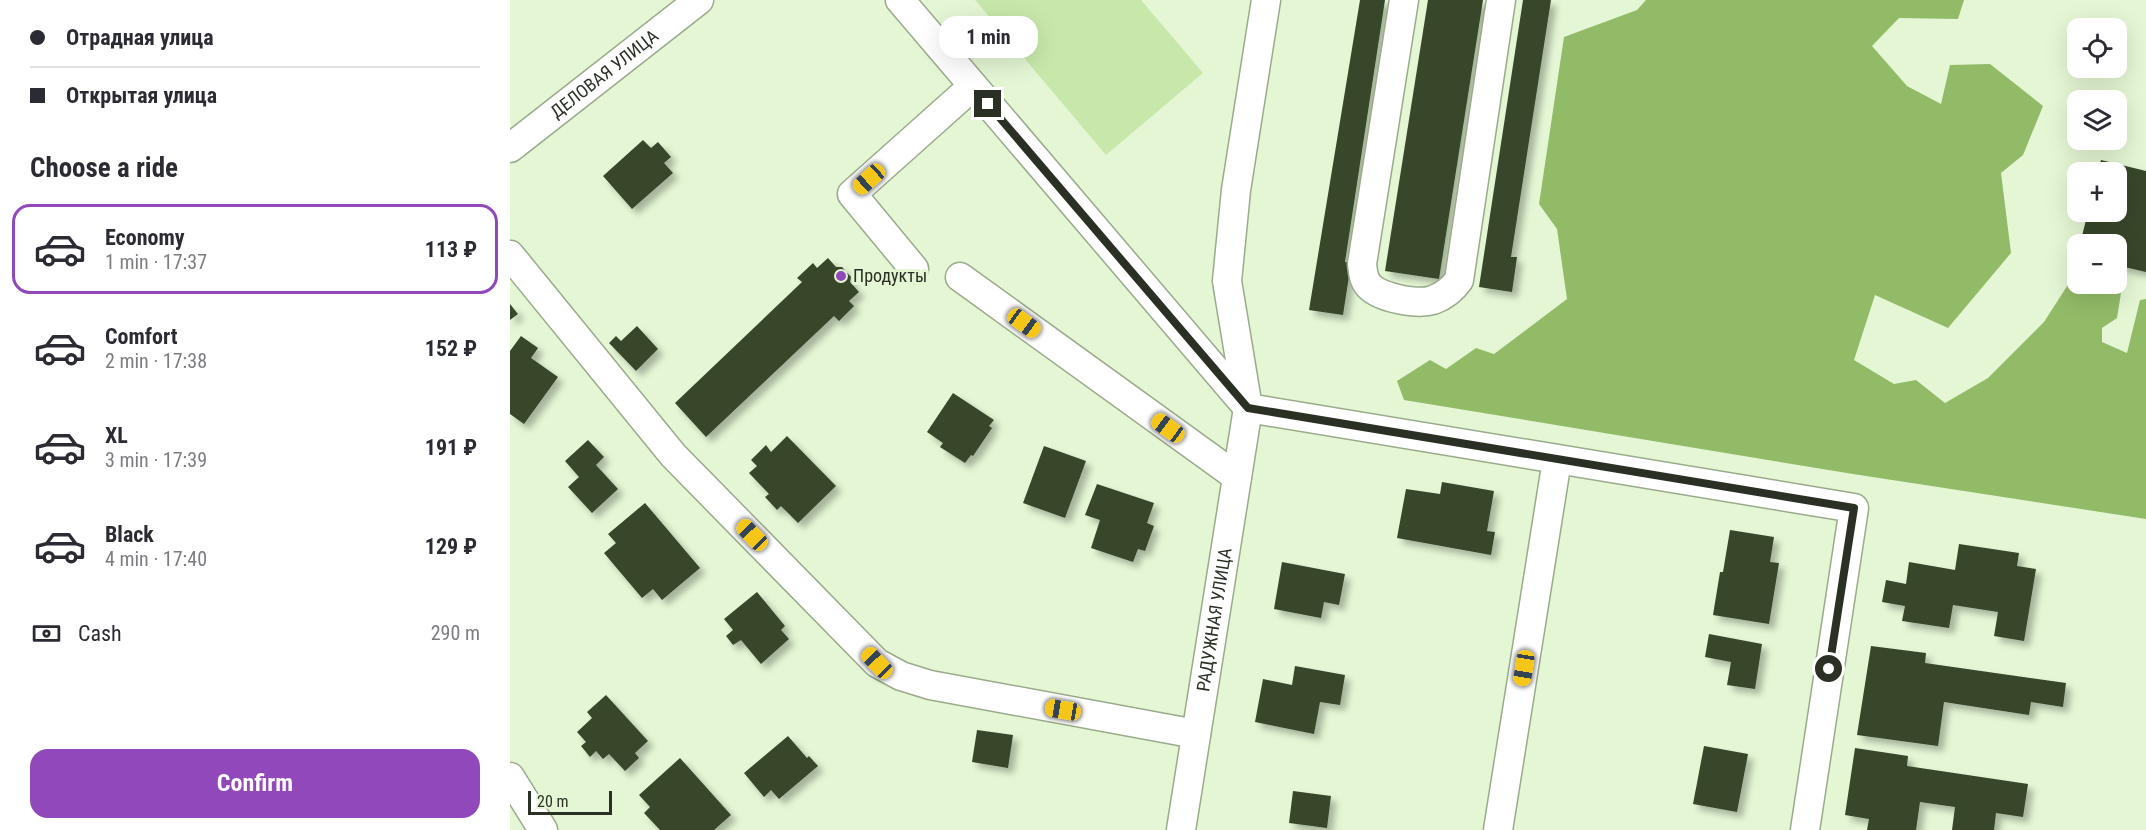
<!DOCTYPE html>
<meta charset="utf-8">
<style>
:root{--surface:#fff;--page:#f7f7f7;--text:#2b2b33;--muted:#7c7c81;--line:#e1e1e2;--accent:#9048bb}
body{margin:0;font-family:"Roboto Condensed",sans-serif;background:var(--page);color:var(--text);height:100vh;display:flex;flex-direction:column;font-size:22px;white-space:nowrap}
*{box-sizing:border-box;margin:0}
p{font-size:20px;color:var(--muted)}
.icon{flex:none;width:33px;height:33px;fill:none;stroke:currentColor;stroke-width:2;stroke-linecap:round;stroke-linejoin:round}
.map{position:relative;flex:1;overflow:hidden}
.details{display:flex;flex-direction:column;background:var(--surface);width:510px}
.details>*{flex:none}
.top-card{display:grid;align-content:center;height:132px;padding:0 30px;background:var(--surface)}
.tools{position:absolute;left:1557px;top:18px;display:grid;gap:12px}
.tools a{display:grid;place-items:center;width:60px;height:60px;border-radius:12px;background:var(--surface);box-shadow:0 6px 24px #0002;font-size:30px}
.scale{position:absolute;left:18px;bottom:15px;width:84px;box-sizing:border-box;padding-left:6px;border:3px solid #2a3124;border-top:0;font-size:16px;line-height:21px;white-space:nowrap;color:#2a3124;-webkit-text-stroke:4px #e4f6d4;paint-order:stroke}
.end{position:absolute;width:27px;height:27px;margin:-14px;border:8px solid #2a3124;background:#fff;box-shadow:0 0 0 3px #fff}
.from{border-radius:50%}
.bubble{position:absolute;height:42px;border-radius:18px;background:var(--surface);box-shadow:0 6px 24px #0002;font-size:20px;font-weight:700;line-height:42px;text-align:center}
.car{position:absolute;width:18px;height:36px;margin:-18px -9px;border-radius:8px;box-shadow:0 0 4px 2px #0007;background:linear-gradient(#f5c518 24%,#345 0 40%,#f5c518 0 76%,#345 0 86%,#f5c518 0)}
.top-card b{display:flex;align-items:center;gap:21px;height:57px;font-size:22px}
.top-card b+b{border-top:2px solid var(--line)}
.top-card i{width:15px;height:15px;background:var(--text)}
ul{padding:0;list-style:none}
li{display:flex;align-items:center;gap:18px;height:90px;margin:0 12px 9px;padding:0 18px;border:3px solid transparent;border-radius:18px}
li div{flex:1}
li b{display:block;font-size:22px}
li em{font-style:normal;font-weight:700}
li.current{border-color:var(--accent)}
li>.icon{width:54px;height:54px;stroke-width:1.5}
h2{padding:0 30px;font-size:27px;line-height:72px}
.pay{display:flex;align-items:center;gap:15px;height:66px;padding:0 30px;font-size:22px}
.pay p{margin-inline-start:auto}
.action{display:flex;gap:12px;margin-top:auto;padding:12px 30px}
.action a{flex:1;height:69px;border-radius:18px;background:var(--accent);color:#fff;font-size:24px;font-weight:700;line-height:69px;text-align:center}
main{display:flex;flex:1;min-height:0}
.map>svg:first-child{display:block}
.green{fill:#c8e8ab}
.forest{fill:#92bb68}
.building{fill:#38462a;filter:url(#shadow)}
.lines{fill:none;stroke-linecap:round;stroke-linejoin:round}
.minor-casing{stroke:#99ab8a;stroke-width:31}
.minor{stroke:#fff;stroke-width:28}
.route{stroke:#2a3124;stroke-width:8}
.poi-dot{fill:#9048bb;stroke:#e4f6d4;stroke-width:2}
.labels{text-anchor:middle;stroke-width:6;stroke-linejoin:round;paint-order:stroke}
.street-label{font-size:18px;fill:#2a3124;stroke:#e4f6d4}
.poi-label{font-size:18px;fill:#2a3124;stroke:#e4f6d4;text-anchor:start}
</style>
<main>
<section class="details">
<div class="top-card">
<b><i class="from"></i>Отрадная улица</b>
<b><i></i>Открытая улица</b>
</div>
<h2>Choose a ride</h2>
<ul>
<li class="current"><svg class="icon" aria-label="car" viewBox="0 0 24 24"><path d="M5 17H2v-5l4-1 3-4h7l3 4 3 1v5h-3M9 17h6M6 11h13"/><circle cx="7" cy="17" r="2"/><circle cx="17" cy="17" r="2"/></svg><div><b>Economy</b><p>1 min · 17:37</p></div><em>113 ₽</em></li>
<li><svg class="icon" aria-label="car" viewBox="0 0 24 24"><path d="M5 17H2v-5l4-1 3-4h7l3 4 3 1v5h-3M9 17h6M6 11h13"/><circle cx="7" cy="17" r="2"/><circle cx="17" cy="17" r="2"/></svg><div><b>Comfort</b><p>2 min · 17:38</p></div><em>152 ₽</em></li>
<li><svg class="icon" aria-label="car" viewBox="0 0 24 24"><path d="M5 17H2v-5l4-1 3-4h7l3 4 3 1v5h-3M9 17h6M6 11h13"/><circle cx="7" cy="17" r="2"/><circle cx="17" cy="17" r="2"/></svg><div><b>XL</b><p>3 min · 17:39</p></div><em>191 ₽</em></li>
<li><svg class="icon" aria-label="car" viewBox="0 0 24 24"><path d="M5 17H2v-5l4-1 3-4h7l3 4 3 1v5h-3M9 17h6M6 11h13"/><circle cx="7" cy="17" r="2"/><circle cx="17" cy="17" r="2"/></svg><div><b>Black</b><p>4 min · 17:40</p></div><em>129 ₽</em></li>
</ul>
<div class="pay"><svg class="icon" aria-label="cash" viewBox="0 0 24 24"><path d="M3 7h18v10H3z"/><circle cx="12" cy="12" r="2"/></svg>Cash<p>290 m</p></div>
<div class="action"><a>Confirm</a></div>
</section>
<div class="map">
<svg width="1636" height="830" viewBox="0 0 1636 830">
<defs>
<filter id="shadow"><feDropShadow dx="5.5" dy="5.5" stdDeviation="3" flood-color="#0004"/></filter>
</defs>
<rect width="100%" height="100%" fill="#e4f6d4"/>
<!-- green -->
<path class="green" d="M465 0H631L693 73 596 155Z"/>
<!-- forest -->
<path class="forest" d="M1136 0H1454L1448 19 1389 18 1362 46 1397 86 1431 104 1440 65 1480 64 1533 106 1513 155 1491 173 1501 253 1438 328 1365 295 1344 360 1384 384 1406 380 1435 403 1478 378 1534 322 1561 280 1567 282 1568 284 1611 293 1607 318 1592 328V342L1617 353 1630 300 1636 299V519L1343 474 894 400 887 381 920 360 936 369 966 348 984 354 1057 299 1047 229 1029 204 1054 37 1127 10Z"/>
<!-- building -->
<g class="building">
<path d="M850 0H875L835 262 841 263 833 315 799 310Z"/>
<path d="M918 0H973L929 279 875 271Z"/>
<path d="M1013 0H1041L1001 257H1007L1002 292 969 287Z"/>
<path d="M133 140 141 148 148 142 161 157 154 163 163 173 122 209 93 176Z"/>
<path d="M1591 160 1636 171V272L1606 265V244H1570L1578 212H1606V172H1588Z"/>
<path d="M318 258 326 267H332L341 277 340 282 349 292 339 301 344 306 329 321 324 316 196 437 165 403 292 282 287 278 303 263 307 268Z"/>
<path d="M0 304 8 314 0 320Z"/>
<path d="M127 326 148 349 126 371 99 343 106 336 111 341Z"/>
<path d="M11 336 28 348 21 358 48 377 14 424 0 414V351Z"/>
<path d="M443 393 484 420 479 426 482 428 463 456 461 455 455 463 430 447 433 443 417 432Z"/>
<path d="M277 436 326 486 288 523 271 506 267 510 255 497 259 494 239 473 247 466 241 460 256 445 261 452Z"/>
<path d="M78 440 94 457 86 465 108 489 82 513 58 487 69 477 55 461Z"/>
<path d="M534 446 576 461 555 518 513 503Z"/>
<path d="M932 482 984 491 977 531 985 532 981 555 887 538 896 489 930 494Z"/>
<path d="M587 484 644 503 637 523 644 526 635 551 628 549 623 562 581 548 590 520 575 515Z"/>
<path d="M135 503 190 568 152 600 143 589 132 598 94 553 106 543 98 534Z"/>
<path d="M1220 530 1264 537 1260 562 1269 563 1259 624 1203 615 1210 572H1213Z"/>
<path d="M1449 544 1509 553 1507 566 1526 569 1514 641 1484 636 1488 612 1443 605 1439 628 1392 621 1395 606 1372 602 1376 580 1396 584 1399 562 1445 570Z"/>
<path d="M772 562 835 574 829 605 814 602 811 618 764 609Z"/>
<path d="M247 592 275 626 271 630 279 639 251 664 231 640 223 645 216 636 223 630 214 619Z"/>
<path d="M1199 634 1252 644 1245 689 1217 685 1221 662 1195 657Z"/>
<path d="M1361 646 1416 653 1415 663 1556 683 1553 707 1521 702 1519 715 1434 702 1428 746 1347 735Z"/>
<path d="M785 666 835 675 830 705 810 702 804 734 745 722 753 679 782 685Z"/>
<path d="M96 695 138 741 125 753 129 758 115 771 99 754 93 759 86 751 80 757 71 746 76 742 67 732 82 718 77 712Z"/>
<path d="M467 730 503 735 498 768 462 762Z"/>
<path d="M278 736 297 758 299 756 308 766 269 799 261 790 254 797 234 773Z"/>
<path d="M1194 746 1238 754 1227 812 1183 804Z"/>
<path d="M1345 748 1398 756 1397 766 1518 784 1513 817 1486 813 1484 830H1442L1445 807 1410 802 1406 830H1357L1359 819 1335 815Z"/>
<path d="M170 758 221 815 204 830H150L134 813 140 807 129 795Z"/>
<path d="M783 791 821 796 817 828 779 823Z"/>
</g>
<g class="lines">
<!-- minor casing -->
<g class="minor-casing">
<g id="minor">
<path d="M390 0 738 408"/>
<path d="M894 0 852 264C853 272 853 279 859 286 871 298 907 305 923 300 934 296 942 290 949 280L991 0"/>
<path id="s1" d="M0 148 189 0"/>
<path d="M0 255 163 455 367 663 391 676 420 685 686 734"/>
<path d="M404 269 342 194 463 86"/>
<path d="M450 277 727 477"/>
<path d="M738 408 1344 508 1295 830"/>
<path d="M0 777 33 830"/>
<path id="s2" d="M671 830 738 408 717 281 726 190 756 0"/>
<path d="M988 830 1047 460"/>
</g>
</g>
<!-- minor -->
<use href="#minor" class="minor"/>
</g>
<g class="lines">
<!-- route -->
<path class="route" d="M478 104 738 408 1344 508 1319 669"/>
</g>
<!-- markers -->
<circle class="poi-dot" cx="331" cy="276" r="6"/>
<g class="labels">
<!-- street labels -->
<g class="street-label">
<text dy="6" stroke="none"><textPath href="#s1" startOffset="120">ДЕЛОВАЯ УЛИЦА</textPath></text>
<text dy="6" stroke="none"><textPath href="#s2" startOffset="213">РАДУЖНАЯ УЛИЦА</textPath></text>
</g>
<!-- poi labels -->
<g class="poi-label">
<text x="343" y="282">Продукты</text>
</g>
</g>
</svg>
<div class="tools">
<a><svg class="icon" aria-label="locate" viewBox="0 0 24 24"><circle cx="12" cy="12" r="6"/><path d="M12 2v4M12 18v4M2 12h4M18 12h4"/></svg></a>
<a><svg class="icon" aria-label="layers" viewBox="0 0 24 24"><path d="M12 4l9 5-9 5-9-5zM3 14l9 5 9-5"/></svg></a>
<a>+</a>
<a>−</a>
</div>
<div class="scale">20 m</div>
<i class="end from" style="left:1319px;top:669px"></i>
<i class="end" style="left:478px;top:104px"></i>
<div class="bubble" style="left:429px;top:16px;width:99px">1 min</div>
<i class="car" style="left:359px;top:179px;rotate:228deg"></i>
<i class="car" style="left:514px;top:323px;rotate:126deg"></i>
<i class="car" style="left:658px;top:428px;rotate:306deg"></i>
<i class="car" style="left:242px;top:535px;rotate:316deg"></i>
<i class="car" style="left:367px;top:663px;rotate:316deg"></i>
<i class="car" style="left:1014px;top:668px;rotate:189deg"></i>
<i class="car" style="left:553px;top:710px;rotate:280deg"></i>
</div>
</main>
